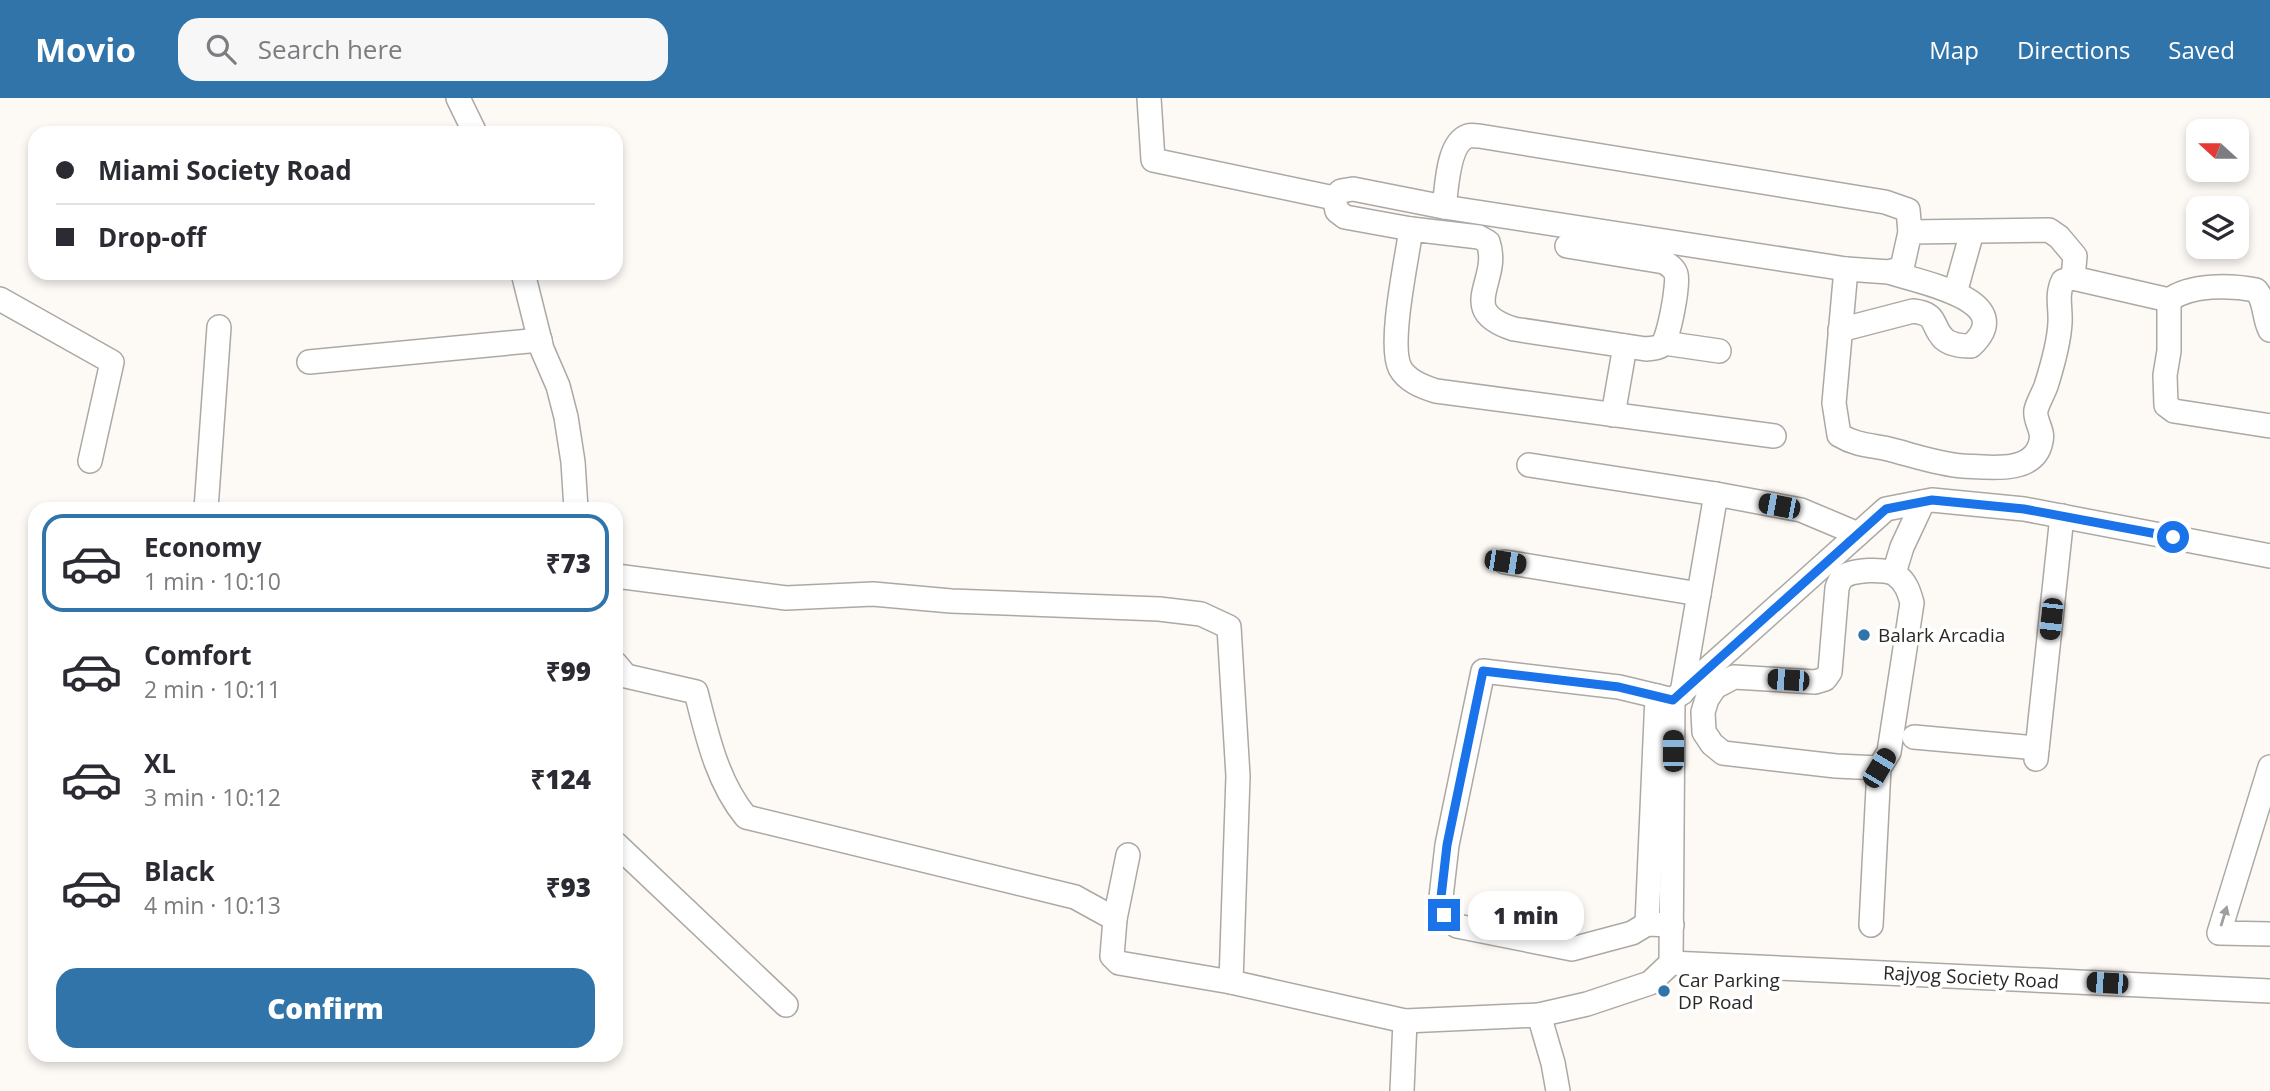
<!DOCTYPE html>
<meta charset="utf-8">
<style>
:root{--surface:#fff;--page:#f7f7f7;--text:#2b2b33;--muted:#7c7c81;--line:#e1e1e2;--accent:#3074a9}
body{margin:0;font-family:"Open Sans",sans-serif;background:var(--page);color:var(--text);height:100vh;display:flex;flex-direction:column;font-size:26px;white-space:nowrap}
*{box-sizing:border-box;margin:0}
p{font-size:23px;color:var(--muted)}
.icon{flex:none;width:38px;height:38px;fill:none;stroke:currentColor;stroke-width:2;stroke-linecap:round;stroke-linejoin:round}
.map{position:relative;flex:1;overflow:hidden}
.details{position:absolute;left:28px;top:404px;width:595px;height:560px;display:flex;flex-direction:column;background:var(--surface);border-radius:21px;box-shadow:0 4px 10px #0003}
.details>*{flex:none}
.hud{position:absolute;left:28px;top:28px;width:595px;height:154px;border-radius:21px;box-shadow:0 4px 10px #0003;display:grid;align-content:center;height:154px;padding:0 28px;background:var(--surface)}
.needle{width:46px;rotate:291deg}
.fabs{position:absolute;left:2186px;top:21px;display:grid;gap:14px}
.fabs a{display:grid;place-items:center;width:63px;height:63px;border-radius:14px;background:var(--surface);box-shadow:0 4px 10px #0003;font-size:35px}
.end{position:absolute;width:32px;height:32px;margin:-16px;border:9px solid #1a73e8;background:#fff;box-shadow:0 0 0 4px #fff}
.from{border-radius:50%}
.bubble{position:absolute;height:49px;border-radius:21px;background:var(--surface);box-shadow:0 4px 10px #0003;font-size:23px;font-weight:800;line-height:49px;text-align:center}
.car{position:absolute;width:21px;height:42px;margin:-21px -10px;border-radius:9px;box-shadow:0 0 5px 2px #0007;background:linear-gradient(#222 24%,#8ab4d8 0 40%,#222 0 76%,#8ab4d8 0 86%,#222 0)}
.hud b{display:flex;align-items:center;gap:24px;height:66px;font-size:26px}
.hud b+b{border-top:2px solid var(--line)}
.hud i{width:18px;height:18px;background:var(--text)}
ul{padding:12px 0 0;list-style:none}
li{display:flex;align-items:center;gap:21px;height:98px;margin:0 14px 10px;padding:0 14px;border:4px solid transparent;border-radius:21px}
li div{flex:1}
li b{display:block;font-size:26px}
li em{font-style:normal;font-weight:800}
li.selected{border-color:var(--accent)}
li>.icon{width:63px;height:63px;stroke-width:1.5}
.action{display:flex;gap:14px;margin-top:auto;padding:14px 28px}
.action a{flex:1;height:80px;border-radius:21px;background:var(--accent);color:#fff;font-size:28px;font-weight:800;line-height:80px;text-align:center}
header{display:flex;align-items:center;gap:42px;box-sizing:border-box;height:98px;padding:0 35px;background:var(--accent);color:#fff}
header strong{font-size:33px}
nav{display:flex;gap:38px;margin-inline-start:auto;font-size:24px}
.search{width:490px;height:63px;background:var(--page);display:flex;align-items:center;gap:18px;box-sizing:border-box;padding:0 24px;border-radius:21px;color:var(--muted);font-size:26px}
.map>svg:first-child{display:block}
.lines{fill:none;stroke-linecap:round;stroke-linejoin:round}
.minor-casing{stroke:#aca9a5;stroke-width:26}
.minor{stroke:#fff;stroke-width:23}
.oneway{fill:#9f9f9e}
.route{stroke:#1a73e8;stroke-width:9}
.poi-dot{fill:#3074a9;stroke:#fff;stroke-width:2.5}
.labels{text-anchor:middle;stroke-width:7;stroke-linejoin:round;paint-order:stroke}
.poi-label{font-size:19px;fill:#2a2927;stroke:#fff;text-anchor:start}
.street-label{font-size:19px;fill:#2a2927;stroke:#fff}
</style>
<header>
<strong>Movio</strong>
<div class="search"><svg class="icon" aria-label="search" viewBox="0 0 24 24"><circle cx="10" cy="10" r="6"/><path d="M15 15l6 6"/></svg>Search here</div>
<nav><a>Map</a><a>Directions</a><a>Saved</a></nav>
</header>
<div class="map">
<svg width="2270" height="993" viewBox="0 0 2270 993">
<rect width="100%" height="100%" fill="#fdfaf6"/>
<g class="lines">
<!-- minor casing -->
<g class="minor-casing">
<g id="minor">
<path d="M458 0 475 35"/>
<path d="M1149 0 1153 62 1334 100"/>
<path d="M1444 109 1846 171 1889 174 1902 170 1910 134 2049 132 2059 139 2075 158 2073 180"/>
<path d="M1411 131 1345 119 1337 113 1334 100 1341 93 1353 91 1444 109C1447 91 1447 45 1468 38 1471 37 1475 38 1479 38L1885 104 1908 112 1910 134"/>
<path d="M1567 148 1664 164C1669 167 1674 170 1676 176 1679 185 1669 240 1662 247 1657 251 1651 250 1646 251L1514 231C1454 212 1502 183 1488 144L1479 139 1411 131C1407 161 1388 246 1400 270 1407 283 1423 289 1436 293L1774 338"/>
<path d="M1846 171 1834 305 1839 337C1854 346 1867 347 1884 350 1910 356 1936 366 1963 368 1987 369 2035 377 2041 343 2044 332 2034 323 2036 312 2038 304 2043 296 2046 288 2052 269 2059 244 2060 225 2061 210 2056 197 2063 183L2073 180 2169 202"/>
<path d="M523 175 542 251 558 288 566 319 573 364 576 411"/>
<path d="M1955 195 1972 134"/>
<path d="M0 201 112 264 90 363"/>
<path d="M1840 232 1913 213C1939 216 1930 227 1944 241 1951 247 1963 248 1971 248 2021 202 1918 184 1889 174"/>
<path d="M2270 232C2263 219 2266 203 2256 192 2230 187 2191 186 2169 202V253L2165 277 2166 307 2174 313 2270 328"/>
<path d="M1664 245 1719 253"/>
<path d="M309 264 540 242"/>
<path d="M1613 317 1625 248"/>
<path d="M1529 367 1716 396 1801 412 1858 436"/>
<path d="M206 411 219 229"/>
<path d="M1505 464 1699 496"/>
<path d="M1894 475 1902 449 1923 404"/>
<path d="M616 478 786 500 873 496 951 503 1159 511 1201 516 1229 529 1238 678 1231 884"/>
<path d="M616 566 626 578 696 594C707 637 717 684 746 719L1075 799 1115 821"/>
<path d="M1682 595 1716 396"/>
<path d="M1914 639 2037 650"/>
<path d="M2036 661 2062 418"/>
<path d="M2270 669 2219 835 2270 836"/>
<path d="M616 746 786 907"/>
<path d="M1128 757 1115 821 1112 858 1119 865 1231 884 1405 923 1539 917 1587 906 1650 885 1671 865 1673 602 1886 411 1932 402 2024 411 2270 458"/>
<path d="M1647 826 1657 598"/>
<path d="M1672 827 1647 826 1632 835 1572 851 1457 828 1444 817 1440 808 1447 747 1483 573 1619 589 1673 602"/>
<path d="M1871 827 1879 670 1889 654 1912 505C1909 494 1906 484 1896 477 1887 470 1850 471 1842 480 1840 482 1838 487 1837 490L1830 574 1825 581 1815 584 1734 579 1715 589 1707 601 1703 614 1704 634 1712 646 1723 655 1836 668 1879 670"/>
<path d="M1671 865 2270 893"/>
<path d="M1539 917 1553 965 1558 993"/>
<path d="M1402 993 1405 923"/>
</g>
</g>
<!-- minor -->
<use href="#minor" class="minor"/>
</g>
<!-- one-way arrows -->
<defs><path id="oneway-solid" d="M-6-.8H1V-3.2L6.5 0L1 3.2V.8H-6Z" transform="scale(1.75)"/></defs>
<use class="oneway" href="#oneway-solid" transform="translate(2224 818) rotate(-73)"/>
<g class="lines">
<!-- route -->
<path class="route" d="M1444 817 1440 808 1447 747 1483 573 1619 589 1673 602 1886 411 1932 402 2024 411 2173 439"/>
</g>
<!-- markers -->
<g class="poi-dot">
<circle cx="1864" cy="537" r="7"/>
<circle cx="1664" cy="893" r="7"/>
</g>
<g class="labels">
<!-- poi labels -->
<g class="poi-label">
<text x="1878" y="544">Balark Arcadia</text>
<text x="1678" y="889">Car Parking<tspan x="1678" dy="22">DP Road</tspan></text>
</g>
<!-- street labels -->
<g class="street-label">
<text transform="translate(1971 879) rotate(3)" y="7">Rajyog Society Road</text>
</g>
</g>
</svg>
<div class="fabs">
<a><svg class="needle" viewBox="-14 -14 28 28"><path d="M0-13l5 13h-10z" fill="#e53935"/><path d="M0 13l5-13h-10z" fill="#7c7c81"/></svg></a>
<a><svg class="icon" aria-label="layers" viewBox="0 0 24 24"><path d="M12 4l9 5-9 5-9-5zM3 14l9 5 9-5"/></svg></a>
</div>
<i class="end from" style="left:2173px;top:439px"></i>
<i class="end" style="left:1444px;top:817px"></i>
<div class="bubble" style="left:1468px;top:793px;width:116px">1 min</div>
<i class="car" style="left:1779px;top:408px;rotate:281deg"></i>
<i class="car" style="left:1505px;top:464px;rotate:99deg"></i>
<i class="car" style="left:2051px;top:521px;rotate:186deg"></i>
<i class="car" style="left:1788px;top:582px;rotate:274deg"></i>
<i class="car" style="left:1673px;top:653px;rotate:0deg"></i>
<i class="car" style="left:1879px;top:670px;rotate:31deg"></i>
<i class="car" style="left:2107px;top:885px;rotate:273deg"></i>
<div class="hud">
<b><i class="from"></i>Miami Society Road</b>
<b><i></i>Drop-off</b>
</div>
<section class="details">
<ul>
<li class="selected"><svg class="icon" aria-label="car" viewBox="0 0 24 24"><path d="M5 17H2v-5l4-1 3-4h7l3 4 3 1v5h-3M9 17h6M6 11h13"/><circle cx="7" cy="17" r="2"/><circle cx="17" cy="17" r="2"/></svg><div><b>Economy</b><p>1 min · 10:10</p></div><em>₹73</em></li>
<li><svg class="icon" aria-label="car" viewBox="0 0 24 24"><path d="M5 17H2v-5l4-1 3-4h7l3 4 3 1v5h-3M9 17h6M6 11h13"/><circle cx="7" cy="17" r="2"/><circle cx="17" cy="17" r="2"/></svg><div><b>Comfort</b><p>2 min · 10:11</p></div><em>₹99</em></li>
<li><svg class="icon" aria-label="car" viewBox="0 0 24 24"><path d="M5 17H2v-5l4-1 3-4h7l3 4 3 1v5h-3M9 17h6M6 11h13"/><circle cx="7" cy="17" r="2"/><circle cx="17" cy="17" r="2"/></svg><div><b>XL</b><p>3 min · 10:12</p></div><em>₹124</em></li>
<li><svg class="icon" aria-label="car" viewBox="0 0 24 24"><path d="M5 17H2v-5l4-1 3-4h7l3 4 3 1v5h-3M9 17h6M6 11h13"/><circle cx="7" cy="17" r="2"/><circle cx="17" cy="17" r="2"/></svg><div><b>Black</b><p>4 min · 10:13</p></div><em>₹93</em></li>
</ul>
<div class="action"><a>Confirm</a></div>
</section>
</div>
